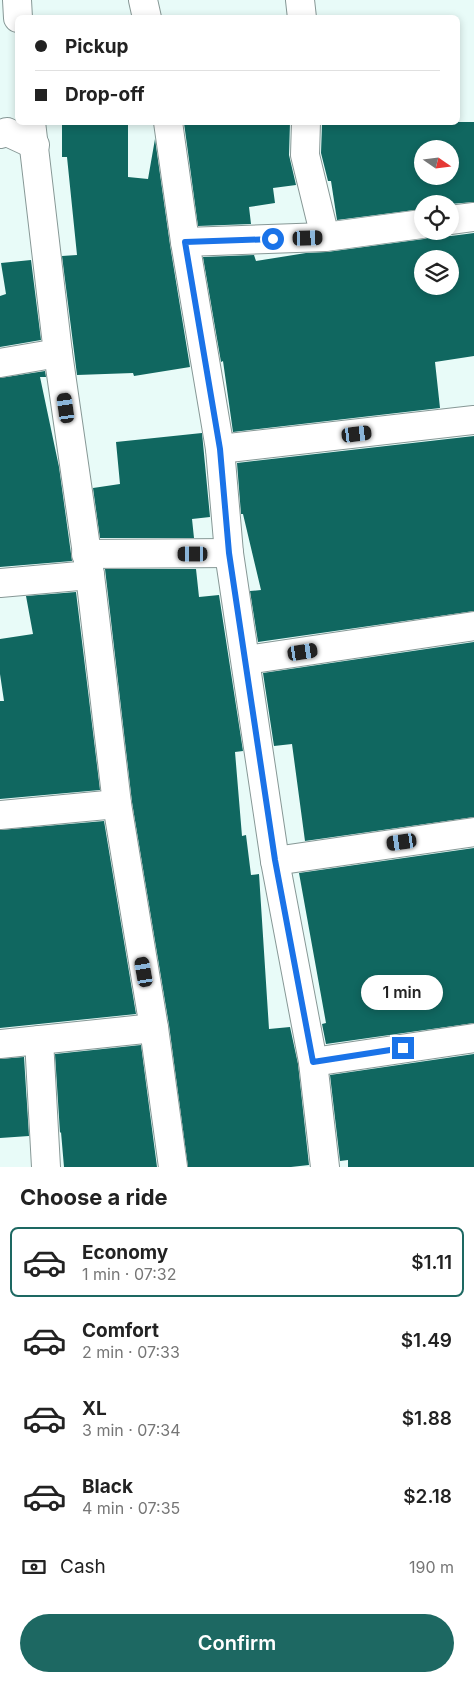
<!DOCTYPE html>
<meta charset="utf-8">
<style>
:root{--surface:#fff;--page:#f6f6f6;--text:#222;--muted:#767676;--line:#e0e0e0;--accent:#1d6862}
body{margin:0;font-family:Inter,sans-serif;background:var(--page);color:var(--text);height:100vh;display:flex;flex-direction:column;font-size:19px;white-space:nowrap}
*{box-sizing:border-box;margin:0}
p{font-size:16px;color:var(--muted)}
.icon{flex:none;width:28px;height:28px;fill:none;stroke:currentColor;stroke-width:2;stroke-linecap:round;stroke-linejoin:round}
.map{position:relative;height:1167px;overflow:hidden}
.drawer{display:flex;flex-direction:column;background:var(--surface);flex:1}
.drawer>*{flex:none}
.top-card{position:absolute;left:15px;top:15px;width:445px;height:110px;border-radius:8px;box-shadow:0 2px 8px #0003;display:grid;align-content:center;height:110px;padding:0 20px;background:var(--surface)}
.needle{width:32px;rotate:104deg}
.controls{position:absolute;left:414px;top:140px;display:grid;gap:10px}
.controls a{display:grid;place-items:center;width:45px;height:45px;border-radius:50%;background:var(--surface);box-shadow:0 2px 8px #0003;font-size:25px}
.end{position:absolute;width:22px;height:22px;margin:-11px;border:6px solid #1a73e8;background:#fff;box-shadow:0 0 0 2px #fff}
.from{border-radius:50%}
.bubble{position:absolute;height:35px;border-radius:18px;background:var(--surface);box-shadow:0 2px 8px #0003;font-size:16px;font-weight:600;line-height:35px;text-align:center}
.car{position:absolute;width:15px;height:30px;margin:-15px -8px;border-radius:6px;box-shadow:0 0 4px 1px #0007;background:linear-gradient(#222 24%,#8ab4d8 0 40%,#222 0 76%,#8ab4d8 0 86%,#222 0)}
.top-card b{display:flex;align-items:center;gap:18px;height:48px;font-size:19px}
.top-card b+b{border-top:1px solid var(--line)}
.top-card i{width:12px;height:12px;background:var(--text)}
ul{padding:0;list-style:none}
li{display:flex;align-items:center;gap:15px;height:70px;margin:0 10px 8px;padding:0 10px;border:2px solid transparent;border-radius:8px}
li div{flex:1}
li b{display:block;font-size:19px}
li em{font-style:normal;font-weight:600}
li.selected{border-color:var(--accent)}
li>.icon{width:45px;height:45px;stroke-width:1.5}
h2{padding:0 20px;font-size:22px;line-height:60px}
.pay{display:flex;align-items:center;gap:12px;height:55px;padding:0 20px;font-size:19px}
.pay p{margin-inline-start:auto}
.primary-button{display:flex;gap:10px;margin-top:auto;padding:10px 20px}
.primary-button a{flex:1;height:58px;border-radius:30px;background:var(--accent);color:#fff;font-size:20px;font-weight:600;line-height:58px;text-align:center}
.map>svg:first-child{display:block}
.building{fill:#106760;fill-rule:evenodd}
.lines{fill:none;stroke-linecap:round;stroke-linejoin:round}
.minor-casing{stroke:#879896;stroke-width:30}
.minor{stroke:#fff;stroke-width:28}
.route{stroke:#1a73e8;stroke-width:6}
</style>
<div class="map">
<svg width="474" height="1167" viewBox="0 0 474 1167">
<rect width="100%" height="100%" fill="#e8fbf8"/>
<!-- building -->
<g class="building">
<path d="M62 122H128V177L148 179 155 139 170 245 190 367 134 376 133 373 77 375 62 256 77 255 67 157H62Z"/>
<path d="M188 122H290L289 155 296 185 273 188 275 203 249 207 251 224 198 226 184 123Z"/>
<path d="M342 122H474V202L450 204H422V209L337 220 331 181H328L321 153 322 125ZM422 149H450V176H422Z"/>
<path d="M436 231 451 236 474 233V356L435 362 440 408 233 432 223 361 221 362 203 257 254 255 256 261 306 253 327 252 424 239 431 237ZM422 259H450V286H422Z"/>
<path d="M31 260 41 340 0 347V296L6 294 1 263Z"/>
<path d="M45 371 46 377H40L59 467 72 561 0 567V378Z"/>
<path d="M202 433 210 517 192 519 194 538H100L93 488 120 484 116 442Z"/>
<path d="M474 436V611L258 642 250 591 261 590 243 514H241L237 463Z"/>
<path d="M105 569H196L199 597 219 595 243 751 235 752 242 836 246 835 251 875 259 874 269 1029 290 1027 298 1064 309 1165 291 1167H188L169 1025 132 802Z"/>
<path d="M76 592 100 790 0 799V701H4L0 674V639L33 634 26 596Z"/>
<path d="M474 642V817L305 841 292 744 274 746 263 673Z"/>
<path d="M104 821 136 1014 0 1028V830Z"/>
<path d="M474 848V1023L326 1044 322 1024 326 1023 299 873Z"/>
<path d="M141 1045 157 1167H64L61 1132 60 1133 55 1054Z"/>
<path d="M474 1054V1167H348V1160L340 1161 330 1075Z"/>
<path d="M24 1057 29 1136 0 1138V1059Z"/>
</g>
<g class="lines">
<!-- minor casing -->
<g class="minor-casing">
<g id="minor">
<path d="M17 0 18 18"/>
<path d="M143 0 147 18"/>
<path d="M300 0 302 18"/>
<path d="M31 122 58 353 90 575 117 804 154 1028 173 1167"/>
<path d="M168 122 185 242 220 449 229 553 275 861 313 1062 325 1167"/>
<path d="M306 122 305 155 325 237"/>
<path d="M0 134 7 132 35 145"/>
<path d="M450 220 474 217"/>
<path d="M185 242 325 237 422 224"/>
<path d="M0 363 58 353"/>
<path d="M220 449 474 420"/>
<path d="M86 554 229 553"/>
<path d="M0 583 90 575"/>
<path d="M246 660 474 626"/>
<path d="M0 815 117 804"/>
<path d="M275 861 474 832"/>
<path d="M39 1040 46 1167"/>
<path d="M0 1044 154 1028"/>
<path d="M313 1062 474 1038"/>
</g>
</g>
<!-- minor -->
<use href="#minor" class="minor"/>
</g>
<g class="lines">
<!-- route -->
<path class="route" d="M273 239 185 242 220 449 229 553 275 860 313 1062 403 1048"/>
</g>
</svg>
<div class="controls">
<a><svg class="needle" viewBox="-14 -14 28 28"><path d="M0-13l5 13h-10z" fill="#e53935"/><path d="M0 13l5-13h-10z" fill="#767676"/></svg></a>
<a><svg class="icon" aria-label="locate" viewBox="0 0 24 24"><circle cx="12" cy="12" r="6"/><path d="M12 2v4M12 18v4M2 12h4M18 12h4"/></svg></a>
<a><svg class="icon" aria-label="layers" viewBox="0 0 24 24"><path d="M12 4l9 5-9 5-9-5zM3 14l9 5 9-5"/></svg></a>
</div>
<i class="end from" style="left:273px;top:239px"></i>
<i class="end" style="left:403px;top:1048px"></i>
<div class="bubble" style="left:361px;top:975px;width:82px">1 min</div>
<i class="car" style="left:308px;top:238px;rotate:88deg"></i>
<i class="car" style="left:66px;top:408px;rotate:352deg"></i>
<i class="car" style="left:357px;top:434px;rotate:83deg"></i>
<i class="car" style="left:193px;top:554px;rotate:270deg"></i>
<i class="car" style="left:303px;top:652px;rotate:81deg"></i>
<i class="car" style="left:402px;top:842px;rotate:262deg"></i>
<i class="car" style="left:144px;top:972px;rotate:350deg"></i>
<div class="top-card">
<b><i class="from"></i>Pickup</b>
<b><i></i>Drop-off</b>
</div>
</div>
<section class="drawer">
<h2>Choose a ride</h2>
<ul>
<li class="selected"><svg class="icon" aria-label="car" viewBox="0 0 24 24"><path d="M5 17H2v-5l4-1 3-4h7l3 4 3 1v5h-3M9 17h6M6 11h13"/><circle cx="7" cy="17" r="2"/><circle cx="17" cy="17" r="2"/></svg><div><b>Economy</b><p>1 min · 07:32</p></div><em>$1.11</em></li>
<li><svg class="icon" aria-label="car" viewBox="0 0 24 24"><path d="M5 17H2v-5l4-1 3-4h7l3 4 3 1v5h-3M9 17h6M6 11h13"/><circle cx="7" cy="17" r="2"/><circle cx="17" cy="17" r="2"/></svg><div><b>Comfort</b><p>2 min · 07:33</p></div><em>$1.49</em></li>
<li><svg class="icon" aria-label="car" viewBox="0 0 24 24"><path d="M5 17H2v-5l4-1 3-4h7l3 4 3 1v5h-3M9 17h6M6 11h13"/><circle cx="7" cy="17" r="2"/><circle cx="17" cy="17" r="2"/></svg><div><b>XL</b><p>3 min · 07:34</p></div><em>$1.88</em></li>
<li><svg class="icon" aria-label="car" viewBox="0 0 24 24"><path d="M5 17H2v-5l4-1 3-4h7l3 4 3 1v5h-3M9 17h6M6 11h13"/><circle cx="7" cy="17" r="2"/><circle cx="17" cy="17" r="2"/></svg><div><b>Black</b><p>4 min · 07:35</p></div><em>$2.18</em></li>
</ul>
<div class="pay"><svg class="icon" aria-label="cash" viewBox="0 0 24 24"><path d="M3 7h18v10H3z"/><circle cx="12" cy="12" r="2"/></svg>Cash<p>190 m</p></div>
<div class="primary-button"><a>Confirm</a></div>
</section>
